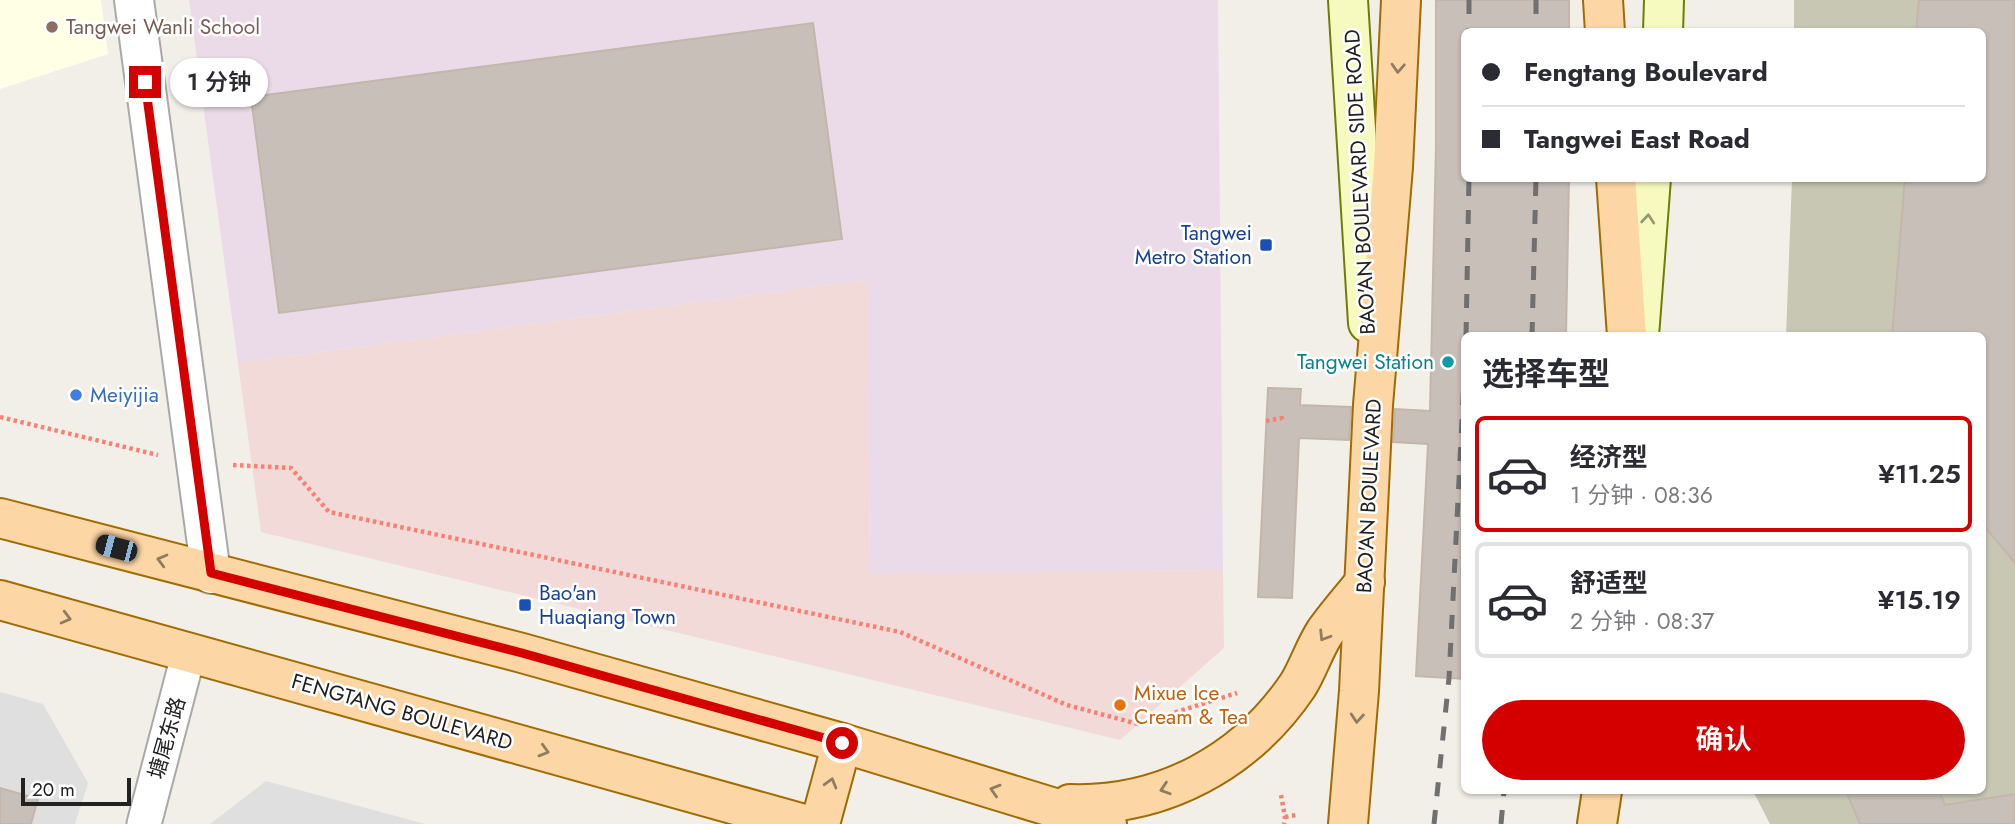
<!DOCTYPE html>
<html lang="zh">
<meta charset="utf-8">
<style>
:root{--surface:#fff;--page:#f2f2f3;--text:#2b2b33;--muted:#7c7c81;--line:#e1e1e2;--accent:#d40000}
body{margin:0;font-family:Jost,"Noto Sans SC",sans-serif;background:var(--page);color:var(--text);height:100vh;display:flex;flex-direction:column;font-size:26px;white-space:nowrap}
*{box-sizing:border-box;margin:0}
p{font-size:23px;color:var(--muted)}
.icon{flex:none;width:38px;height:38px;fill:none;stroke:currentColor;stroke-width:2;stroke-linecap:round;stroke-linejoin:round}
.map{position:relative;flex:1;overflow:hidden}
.drawer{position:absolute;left:1461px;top:332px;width:525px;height:462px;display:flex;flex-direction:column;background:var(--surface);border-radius:10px;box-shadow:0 2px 5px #0004}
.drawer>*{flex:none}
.guide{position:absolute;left:1461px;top:28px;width:525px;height:154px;border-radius:10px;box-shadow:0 2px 5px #0004;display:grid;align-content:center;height:154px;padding:0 21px;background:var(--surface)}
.scale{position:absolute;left:21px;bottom:18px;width:110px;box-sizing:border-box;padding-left:7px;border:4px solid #222;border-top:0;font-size:19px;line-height:24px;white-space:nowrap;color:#222;-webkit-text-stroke:5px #fff;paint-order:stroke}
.end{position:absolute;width:32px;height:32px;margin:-16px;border:9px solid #d40000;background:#fff;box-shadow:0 0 0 4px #fff}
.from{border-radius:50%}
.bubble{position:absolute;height:49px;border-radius:24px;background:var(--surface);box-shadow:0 2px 5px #0004;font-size:23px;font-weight:600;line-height:49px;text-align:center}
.car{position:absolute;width:21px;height:42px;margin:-21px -10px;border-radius:9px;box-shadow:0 0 5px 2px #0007;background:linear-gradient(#222 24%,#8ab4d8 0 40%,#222 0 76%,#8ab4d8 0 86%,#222 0)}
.guide b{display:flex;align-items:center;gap:24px;height:66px;font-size:26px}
.guide b+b{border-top:2px solid var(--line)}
.guide i{width:18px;height:18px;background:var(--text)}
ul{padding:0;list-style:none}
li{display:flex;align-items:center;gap:21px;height:116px;margin:0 14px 10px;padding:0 7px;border:4px solid var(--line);border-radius:10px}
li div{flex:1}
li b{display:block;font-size:26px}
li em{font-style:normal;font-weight:600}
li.active{border-color:var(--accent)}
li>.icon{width:63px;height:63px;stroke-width:1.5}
h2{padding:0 21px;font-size:32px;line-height:84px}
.cta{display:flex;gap:14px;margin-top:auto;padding:14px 21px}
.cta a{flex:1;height:80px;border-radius:42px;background:var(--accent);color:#fff;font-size:28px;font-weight:600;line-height:80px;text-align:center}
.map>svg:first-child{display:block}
.residential{fill:#e0dfdf}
.commercial{fill:#f2dad9}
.industrial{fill:#ebdbe8}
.education{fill:#ffffe5}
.construction{fill:#c7c7b4}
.building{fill:#c7bfb8;stroke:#c4b6ab;stroke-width:2}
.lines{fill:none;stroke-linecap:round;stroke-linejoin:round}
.minor-casing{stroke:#a9a9a9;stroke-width:37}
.tertiary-casing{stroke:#a9a9a9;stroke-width:42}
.secondary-casing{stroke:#707d05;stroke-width:42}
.primary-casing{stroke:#a06b00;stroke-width:42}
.path{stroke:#fa8072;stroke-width:4.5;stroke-dasharray:3.5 3.5;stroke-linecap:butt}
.minor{stroke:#fff;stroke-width:33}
.tertiary{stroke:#fff;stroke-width:38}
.secondary{stroke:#f7fabf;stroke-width:38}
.primary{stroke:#fcd6a4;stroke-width:38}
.rail{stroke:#707070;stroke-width:5;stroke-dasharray:14 14;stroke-linecap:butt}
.oneway{stroke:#8f7c63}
.oneway2{stroke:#979978}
.route{stroke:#d40000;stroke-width:9}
.education-dot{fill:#8d6e63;stroke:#fff;stroke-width:2.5}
.transit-dot{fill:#1a4fb4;stroke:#fff;stroke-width:2.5}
.culture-dot{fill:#0f9aa8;stroke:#fff;stroke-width:2.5}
.shop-dot{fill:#3f7fe0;stroke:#fff;stroke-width:2.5}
.food-dot{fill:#e8710a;stroke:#fff;stroke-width:2.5}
.labels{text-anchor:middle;stroke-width:5;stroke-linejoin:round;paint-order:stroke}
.education-label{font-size:21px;fill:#785e54;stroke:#fff;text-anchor:start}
.street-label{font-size:21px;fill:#222;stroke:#fff}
.transit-label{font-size:21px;fill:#164399;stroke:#fff;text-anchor:end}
.culture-label{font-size:21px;fill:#0d838f;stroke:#fff;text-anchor:end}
.shop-label{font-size:21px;fill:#366cbe;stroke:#fff;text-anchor:start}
.food-label{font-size:21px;fill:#c56008;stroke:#fff;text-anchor:start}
</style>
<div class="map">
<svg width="2015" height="824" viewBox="0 0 2015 824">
<rect width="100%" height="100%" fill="#f2efe9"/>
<!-- residential -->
<g class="residential">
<path d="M0 692 43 704 88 783 75 824H0Z"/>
<path d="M266 781 425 824H210Z"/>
</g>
<!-- commercial -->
<path class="commercial" d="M867 280 870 573 1223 570 1224 648 1120 740 261 532 238 363Z"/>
<!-- industrial -->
<path class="industrial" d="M189 0H1218L1223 570 870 574 867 280 238 363Z"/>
<!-- education -->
<path class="education" d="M0 0H101L108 54 0 89Z"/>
<!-- construction -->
<path class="construction" d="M1794 0H2015V824H1770L1753 791H1983V336H1786L1792 179 1983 178V32L1794 31Z"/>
<!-- building -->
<g class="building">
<path d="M1436 0H1569V32H1465V178H1569L1566 336H1465V679L1416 676 1428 444 1393 442 1395 409 1430 411 1436 145Z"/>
<path d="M1919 0H2015V563L1983 525V336H1892L1905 178H1983V32H1916Z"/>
<path d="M813 23 842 239 279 313 251 97Z"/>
<path d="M1268 388 1301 389 1300 405 1351 407 1349 440 1299 438 1292 598 1258 597Z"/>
<path d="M0 788 38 799 31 824H0Z"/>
<path d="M1846 791H1939L1945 805 2015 794V824H1860Z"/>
</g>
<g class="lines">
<!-- minor casing -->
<g class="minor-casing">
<path id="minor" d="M144 824 189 652"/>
</g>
<!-- tertiary casing -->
<g class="tertiary-casing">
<path id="tertiary" d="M134 0 211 574"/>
</g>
<!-- secondary casing -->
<g class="secondary-casing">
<g id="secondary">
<path d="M1348 0 1368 323"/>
<path d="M1663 32 1664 0"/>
<path d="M1639 336 1651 178"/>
</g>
</g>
<!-- primary casing -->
<g class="primary-casing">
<g id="primary">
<path d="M1603 0 1605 32"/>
<path d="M1616 178 1627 336"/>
<path d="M0 518 522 653 842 743 1107 824"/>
<path d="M0 600 804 824"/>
<path d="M1070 804C1163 807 1246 762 1298 685 1308 669 1314 649 1325 632 1337 615 1352 598 1365 582"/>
<path d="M820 824 842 743"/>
<path d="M1348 824 1359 691 1373 405 1393 167 1401 0"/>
<path d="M1597 824 1602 791"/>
</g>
</g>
<!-- path -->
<g class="path">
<path d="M0 417 158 455"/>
<path d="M1266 421 1282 418V420"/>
<path d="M233 465 291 468 329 512 900 632 1067 705 1138 724 1237 693"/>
<path d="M1281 795 1285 817 1284 824"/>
<path d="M1285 817 1296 815"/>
</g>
<!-- minor -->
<use href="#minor" class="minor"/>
<!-- tertiary -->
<use href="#tertiary" class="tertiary"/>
<!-- secondary -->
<use href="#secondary" class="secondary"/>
<!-- primary -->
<use href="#primary" class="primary"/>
<!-- rail -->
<g class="rail">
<path d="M1469 0V32"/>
<path d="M1536 0V32"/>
<path d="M1466 336 1469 178"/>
<path d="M1532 336 1536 178"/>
<path d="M1434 824 1449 678 1465 361"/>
<path d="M1501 824 1504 791"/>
</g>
</g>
<!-- one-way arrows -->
<defs><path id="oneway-chevron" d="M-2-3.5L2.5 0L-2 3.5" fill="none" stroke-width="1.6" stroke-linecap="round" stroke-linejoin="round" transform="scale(1.75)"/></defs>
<g class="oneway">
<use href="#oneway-chevron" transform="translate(1398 68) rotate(93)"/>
<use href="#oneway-chevron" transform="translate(162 560) rotate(-165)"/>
<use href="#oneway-chevron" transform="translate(66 618) rotate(15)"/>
<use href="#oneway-chevron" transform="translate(1324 636) rotate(122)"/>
<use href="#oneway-chevron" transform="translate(1357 718) rotate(95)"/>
<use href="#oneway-chevron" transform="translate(544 751) rotate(16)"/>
<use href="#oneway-chevron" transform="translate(831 783) rotate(-74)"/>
<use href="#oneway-chevron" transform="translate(1165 789) rotate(162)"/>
<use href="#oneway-chevron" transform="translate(995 790) rotate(-163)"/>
</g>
<use class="oneway2" href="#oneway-chevron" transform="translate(1648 219) rotate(-85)"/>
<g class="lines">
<!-- route -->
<path class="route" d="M145 82 211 573 522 653 842 743"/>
</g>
<!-- markers -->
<circle class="education-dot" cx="52" cy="27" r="7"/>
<g class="transit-dot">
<rect x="1259" y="238" width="14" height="14" rx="3.5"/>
<rect x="518" y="598" width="14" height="14" rx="3.5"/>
</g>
<circle class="culture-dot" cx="1448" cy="362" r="7"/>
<circle class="shop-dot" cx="76" cy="395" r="7"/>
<circle class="food-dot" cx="1120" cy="705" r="7"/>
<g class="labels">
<!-- education labels -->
<g class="education-label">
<text x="66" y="34">Tangwei Wanli School</text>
</g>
<!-- street labels -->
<g class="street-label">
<text transform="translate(1360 182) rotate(-93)" y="7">BAO'AN BOULEVARD SIDE ROAD</text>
<text transform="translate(1369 496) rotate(-87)" y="7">BAO'AN BOULEVARD</text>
<text transform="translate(402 712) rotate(16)" y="7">FENGTANG BOULEVARD</text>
<text transform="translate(167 738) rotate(-74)" y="7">塘尾东路</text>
</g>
<!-- transit labels -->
<g class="transit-label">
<text x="1252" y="240">Tangwei<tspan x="1252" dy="24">Metro Station</tspan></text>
<text x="539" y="600" text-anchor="start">Bao'an<tspan x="539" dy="24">Huaqiang Town</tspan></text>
</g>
<!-- culture labels -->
<g class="culture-label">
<text x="1434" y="369">Tangwei Station</text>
</g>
<!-- shop labels -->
<g class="shop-label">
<text x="90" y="402">Meiyijia</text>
</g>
<!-- food labels -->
<g class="food-label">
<text x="1134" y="700">Mixue Ice<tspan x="1134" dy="24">Cream &amp; Tea</tspan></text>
</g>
</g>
</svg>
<div class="scale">20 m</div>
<i class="end from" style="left:842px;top:743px"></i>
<i class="end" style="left:145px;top:82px"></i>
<div class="bubble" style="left:170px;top:58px;width:98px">1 分钟</div>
<i class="car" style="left:116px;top:548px;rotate:285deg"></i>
<div class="guide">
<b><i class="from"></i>Fengtang Boulevard</b>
<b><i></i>Tangwei East Road</b>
</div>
<section class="drawer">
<h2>选择车型</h2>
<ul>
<li class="active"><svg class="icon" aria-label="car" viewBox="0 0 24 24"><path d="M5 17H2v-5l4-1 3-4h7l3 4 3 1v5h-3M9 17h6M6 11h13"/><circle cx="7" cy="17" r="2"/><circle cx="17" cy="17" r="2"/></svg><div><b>经济型</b><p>1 分钟 · 08:36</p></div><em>¥11.25</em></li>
<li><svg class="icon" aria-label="car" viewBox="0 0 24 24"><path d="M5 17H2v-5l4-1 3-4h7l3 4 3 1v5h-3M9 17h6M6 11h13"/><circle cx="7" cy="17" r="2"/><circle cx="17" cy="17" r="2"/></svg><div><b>舒适型</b><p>2 分钟 · 08:37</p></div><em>¥15.19</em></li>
</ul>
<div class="cta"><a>确认</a></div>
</section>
</div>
